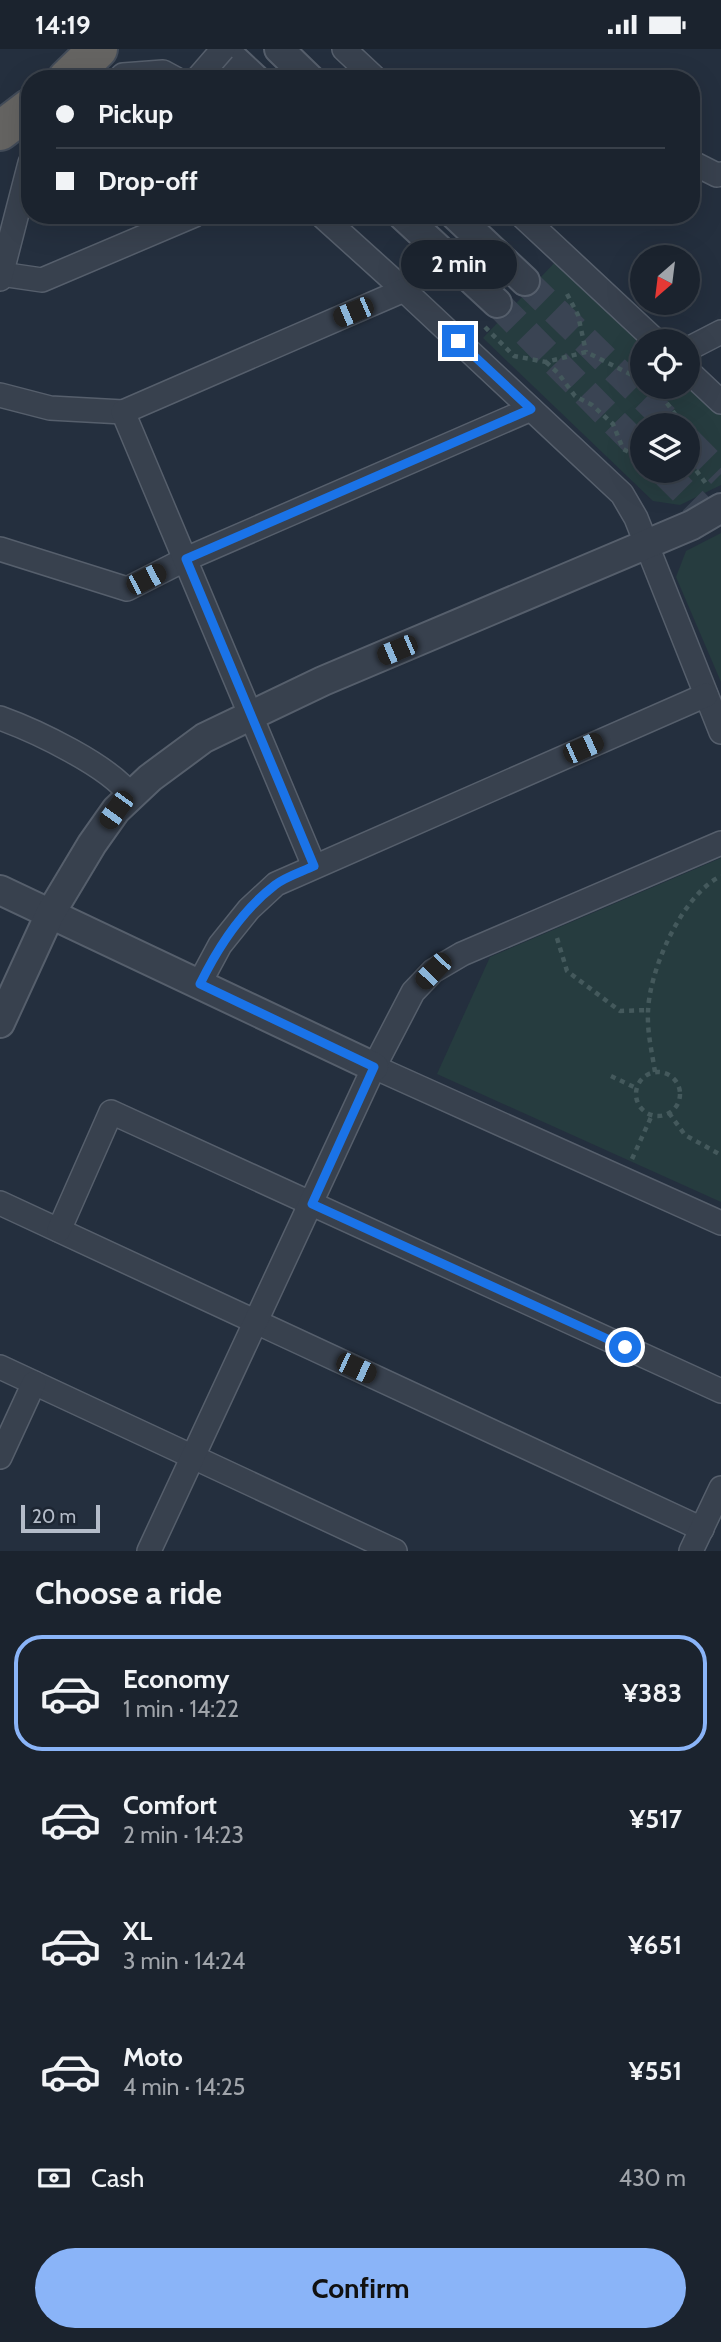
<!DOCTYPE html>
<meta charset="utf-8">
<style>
:root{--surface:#1b232e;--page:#282f3a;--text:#f1f3f6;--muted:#a0a4aa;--line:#39404a;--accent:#8ab4f8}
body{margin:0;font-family:Cabin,sans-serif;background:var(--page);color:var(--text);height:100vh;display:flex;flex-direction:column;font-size:26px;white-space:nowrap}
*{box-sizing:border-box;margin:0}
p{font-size:23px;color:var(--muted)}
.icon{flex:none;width:38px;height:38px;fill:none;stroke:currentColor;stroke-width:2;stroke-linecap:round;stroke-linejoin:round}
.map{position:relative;height:1502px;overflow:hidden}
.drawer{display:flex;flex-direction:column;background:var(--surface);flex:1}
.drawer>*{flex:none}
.top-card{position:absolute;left:21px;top:21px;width:679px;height:154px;border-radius:28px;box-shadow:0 7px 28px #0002,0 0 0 2px var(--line);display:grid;align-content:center;height:154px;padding:0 35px;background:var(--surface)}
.needle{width:46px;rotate:208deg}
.buttons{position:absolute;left:630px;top:196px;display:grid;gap:14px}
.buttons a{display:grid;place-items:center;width:70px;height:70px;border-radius:50%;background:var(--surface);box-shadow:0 7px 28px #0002,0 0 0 2px var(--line);font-size:35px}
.scale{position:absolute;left:21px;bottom:18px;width:79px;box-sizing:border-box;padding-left:7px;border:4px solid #b4bcc9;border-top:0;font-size:19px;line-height:24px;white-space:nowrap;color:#b4bcc9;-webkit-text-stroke:5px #1d2633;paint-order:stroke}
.end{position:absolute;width:32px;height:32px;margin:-16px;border:9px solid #1a73e8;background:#fff;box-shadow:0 0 0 4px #fff}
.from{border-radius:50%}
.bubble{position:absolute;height:49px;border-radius:24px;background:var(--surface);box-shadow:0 7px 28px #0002,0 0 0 2px var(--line);font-size:23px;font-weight:700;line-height:49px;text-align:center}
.car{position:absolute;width:21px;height:42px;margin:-21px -10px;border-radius:9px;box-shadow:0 0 5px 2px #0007;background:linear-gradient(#222 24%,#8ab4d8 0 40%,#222 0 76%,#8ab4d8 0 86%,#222 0)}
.top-card b{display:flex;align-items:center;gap:24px;height:66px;font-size:26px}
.top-card b+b{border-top:2px solid var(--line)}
.top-card i{width:18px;height:18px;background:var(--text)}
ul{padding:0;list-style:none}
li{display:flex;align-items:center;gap:21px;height:116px;margin:0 14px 10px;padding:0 21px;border:4px solid transparent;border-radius:28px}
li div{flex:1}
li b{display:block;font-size:26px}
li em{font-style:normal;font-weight:700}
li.active{border-color:var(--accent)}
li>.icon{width:63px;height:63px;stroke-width:1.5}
h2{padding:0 35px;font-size:32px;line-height:84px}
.pay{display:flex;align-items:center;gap:18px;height:77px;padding:0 35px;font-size:26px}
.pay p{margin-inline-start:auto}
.cta{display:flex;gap:14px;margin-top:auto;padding:14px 35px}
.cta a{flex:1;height:80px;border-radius:42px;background:var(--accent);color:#111;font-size:28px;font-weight:700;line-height:80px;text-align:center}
.status{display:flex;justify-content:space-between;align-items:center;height:49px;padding:0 35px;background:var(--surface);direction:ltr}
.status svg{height:19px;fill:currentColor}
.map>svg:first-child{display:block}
.green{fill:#263c3f;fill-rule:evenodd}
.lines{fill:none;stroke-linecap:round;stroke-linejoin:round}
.tertiary-tunnel{stroke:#3a4453;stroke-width:28;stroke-dasharray:28 14;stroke-linecap:butt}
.minor-casing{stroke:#565f6c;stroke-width:26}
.tertiary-casing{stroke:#565f6c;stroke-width:32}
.trunk-casing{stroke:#434c59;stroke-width:42}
.path{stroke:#44595c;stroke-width:4.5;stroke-dasharray:5 5;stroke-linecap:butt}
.minor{stroke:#38414e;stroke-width:23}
.tertiary{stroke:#38414e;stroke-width:28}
.trunk{stroke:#656462;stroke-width:38}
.minor-bridge-casing{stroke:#565f6c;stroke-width:26;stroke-linecap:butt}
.minor-bridge{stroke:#38414e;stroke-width:23}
.route{stroke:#1a73e8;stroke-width:9}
</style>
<div class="status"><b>14:19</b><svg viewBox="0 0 49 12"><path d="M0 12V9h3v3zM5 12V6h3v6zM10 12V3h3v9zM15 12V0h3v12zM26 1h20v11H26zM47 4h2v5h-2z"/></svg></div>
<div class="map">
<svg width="721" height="1502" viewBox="0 0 721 1502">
<rect width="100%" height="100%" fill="#242f3e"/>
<!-- green -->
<g class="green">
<path d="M558 210 642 292V338H688V332L721 363V436L680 456 653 452 483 289ZM642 376H688V422H642Z"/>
<path d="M721 484V633L676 528 686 502Z"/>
<path d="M721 809V1153L437 1025 490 908Z"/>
</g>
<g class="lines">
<!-- tertiary-tunnel -->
<g class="tertiary-tunnel">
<path d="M525 232 672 376"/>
<path d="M497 254 642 401"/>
<path d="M688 392 721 425"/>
<path d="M663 422 721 480"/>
</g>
<!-- minor casing -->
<g class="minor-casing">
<g id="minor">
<path d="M344 0 376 30"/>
<path d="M119 30 123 26 163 23 176 30"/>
<path d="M691 113 717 126 721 125"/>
<path d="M321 166 404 241"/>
<path d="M521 166 656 292"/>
<path d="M1 225 42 231 195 166"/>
<path d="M0 230 30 114"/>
<path d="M688 300 721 283"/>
<path d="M688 322 721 353"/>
<path d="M0 346 50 359 123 363"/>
<path d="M0 500 127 540 186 510 531 360"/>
<path d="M0 669C36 682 110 717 131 747"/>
<path d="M314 817 123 363 404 241 622 445 636 469 721 683"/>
<path d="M199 935 220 896 249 860 276 835 706 646"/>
<path d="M374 1018 721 1174"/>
<path d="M0 1154 702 1480"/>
<path d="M59 1181 111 1063 721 1342"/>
<path d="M0 1318 395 1502"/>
<path d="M0 1408 34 1334"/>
<path d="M149 1502 374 1018 413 943 433 922 462 905 721 794"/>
<path d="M691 1502 721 1439"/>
</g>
</g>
<!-- tertiary casing -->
<g class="tertiary-casing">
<g id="tertiary">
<path d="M223 0 255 30"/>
<path d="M279 0 310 30"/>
<path d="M402 166 497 254"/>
<path d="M455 166 525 232"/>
<path d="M0 841 374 1018"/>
<path d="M0 974 50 865 92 795 116 761 150 729 204 689 323 632 692 476 721 459"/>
</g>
</g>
<!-- trunk casing -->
<g class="trunk-casing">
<g id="trunk">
<path d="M67 30 98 0"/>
<path d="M0 82 30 59"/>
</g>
</g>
<!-- path -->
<g class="path">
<path d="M567 245 578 266 586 303"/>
<path d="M485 278 514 307 546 313 586 303 642 331"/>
<path d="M546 313 558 324 575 347 592 356 613 375 623 400 642 410"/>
<path d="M655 338 683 376"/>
<path d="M688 393 695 420 708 437"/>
<path d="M557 889 567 922 620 962 648 961"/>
<path d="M655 1023C652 1003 647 983 648 963 649 921 682 846 721 827"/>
<circle cx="658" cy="1045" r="22"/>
<path d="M611 1027 636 1039"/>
<path d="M669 1064 685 1086 721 1106"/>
<path d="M632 1110 652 1066"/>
</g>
<!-- minor -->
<use href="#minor" class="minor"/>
<!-- tertiary -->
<use href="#tertiary" class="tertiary"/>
<!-- trunk -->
<use href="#trunk" class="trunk"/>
<!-- minor-bridge casing -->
<g class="minor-bridge-casing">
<path id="minor-bridge" d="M197 30 223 0"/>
</g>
<!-- minor-bridge -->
<use href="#minor-bridge" class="minor-bridge"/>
</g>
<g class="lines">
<!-- route -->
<path class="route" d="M458 292 531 360 186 510 314 817C301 823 285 828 275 836 241 862 218 898 200 935L374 1018 312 1155 625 1298"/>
</g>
</svg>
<div class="buttons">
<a><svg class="needle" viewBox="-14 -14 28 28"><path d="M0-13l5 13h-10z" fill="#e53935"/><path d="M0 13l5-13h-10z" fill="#a0a4aa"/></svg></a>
<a><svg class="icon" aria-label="locate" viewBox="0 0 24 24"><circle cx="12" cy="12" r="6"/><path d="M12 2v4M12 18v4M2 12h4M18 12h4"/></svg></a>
<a><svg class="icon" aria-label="layers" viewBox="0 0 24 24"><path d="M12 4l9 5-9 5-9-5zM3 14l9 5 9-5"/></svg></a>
</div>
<div class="scale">20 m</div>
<i class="end from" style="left:625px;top:1298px"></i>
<i class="end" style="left:458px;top:292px"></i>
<div class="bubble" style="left:401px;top:191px;width:116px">2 min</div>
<i class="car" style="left:353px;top:263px;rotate:247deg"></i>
<i class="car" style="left:146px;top:530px;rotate:63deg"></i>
<i class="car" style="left:397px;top:601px;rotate:247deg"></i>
<i class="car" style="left:583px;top:699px;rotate:66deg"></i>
<i class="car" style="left:116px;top:761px;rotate:216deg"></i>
<i class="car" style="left:433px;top:922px;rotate:224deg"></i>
<i class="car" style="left:356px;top:1319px;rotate:115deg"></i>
<div class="top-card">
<b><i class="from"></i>Pickup</b>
<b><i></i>Drop-off</b>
</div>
</div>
<section class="drawer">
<h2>Choose a ride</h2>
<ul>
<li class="active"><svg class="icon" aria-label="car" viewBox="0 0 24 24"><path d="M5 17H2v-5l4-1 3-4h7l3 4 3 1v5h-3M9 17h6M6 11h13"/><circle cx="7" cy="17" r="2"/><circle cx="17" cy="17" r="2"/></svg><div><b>Economy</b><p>1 min · 14:22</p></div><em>¥383</em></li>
<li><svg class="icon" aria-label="car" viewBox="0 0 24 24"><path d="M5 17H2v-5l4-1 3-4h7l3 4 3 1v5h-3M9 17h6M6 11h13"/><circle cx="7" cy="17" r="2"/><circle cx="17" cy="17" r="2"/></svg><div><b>Comfort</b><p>2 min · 14:23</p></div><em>¥517</em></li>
<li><svg class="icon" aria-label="car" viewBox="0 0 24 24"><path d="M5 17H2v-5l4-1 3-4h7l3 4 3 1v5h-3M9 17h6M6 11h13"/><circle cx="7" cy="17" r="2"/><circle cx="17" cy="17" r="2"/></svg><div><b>XL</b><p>3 min · 14:24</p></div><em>¥651</em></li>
<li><svg class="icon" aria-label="car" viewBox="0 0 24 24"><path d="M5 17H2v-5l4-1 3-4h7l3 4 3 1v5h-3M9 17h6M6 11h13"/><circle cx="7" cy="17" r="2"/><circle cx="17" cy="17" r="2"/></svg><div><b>Moto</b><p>4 min · 14:25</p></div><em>¥551</em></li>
</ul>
<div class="pay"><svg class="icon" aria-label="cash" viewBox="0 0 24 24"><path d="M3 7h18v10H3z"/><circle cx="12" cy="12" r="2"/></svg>Cash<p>430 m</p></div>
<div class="cta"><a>Confirm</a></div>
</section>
